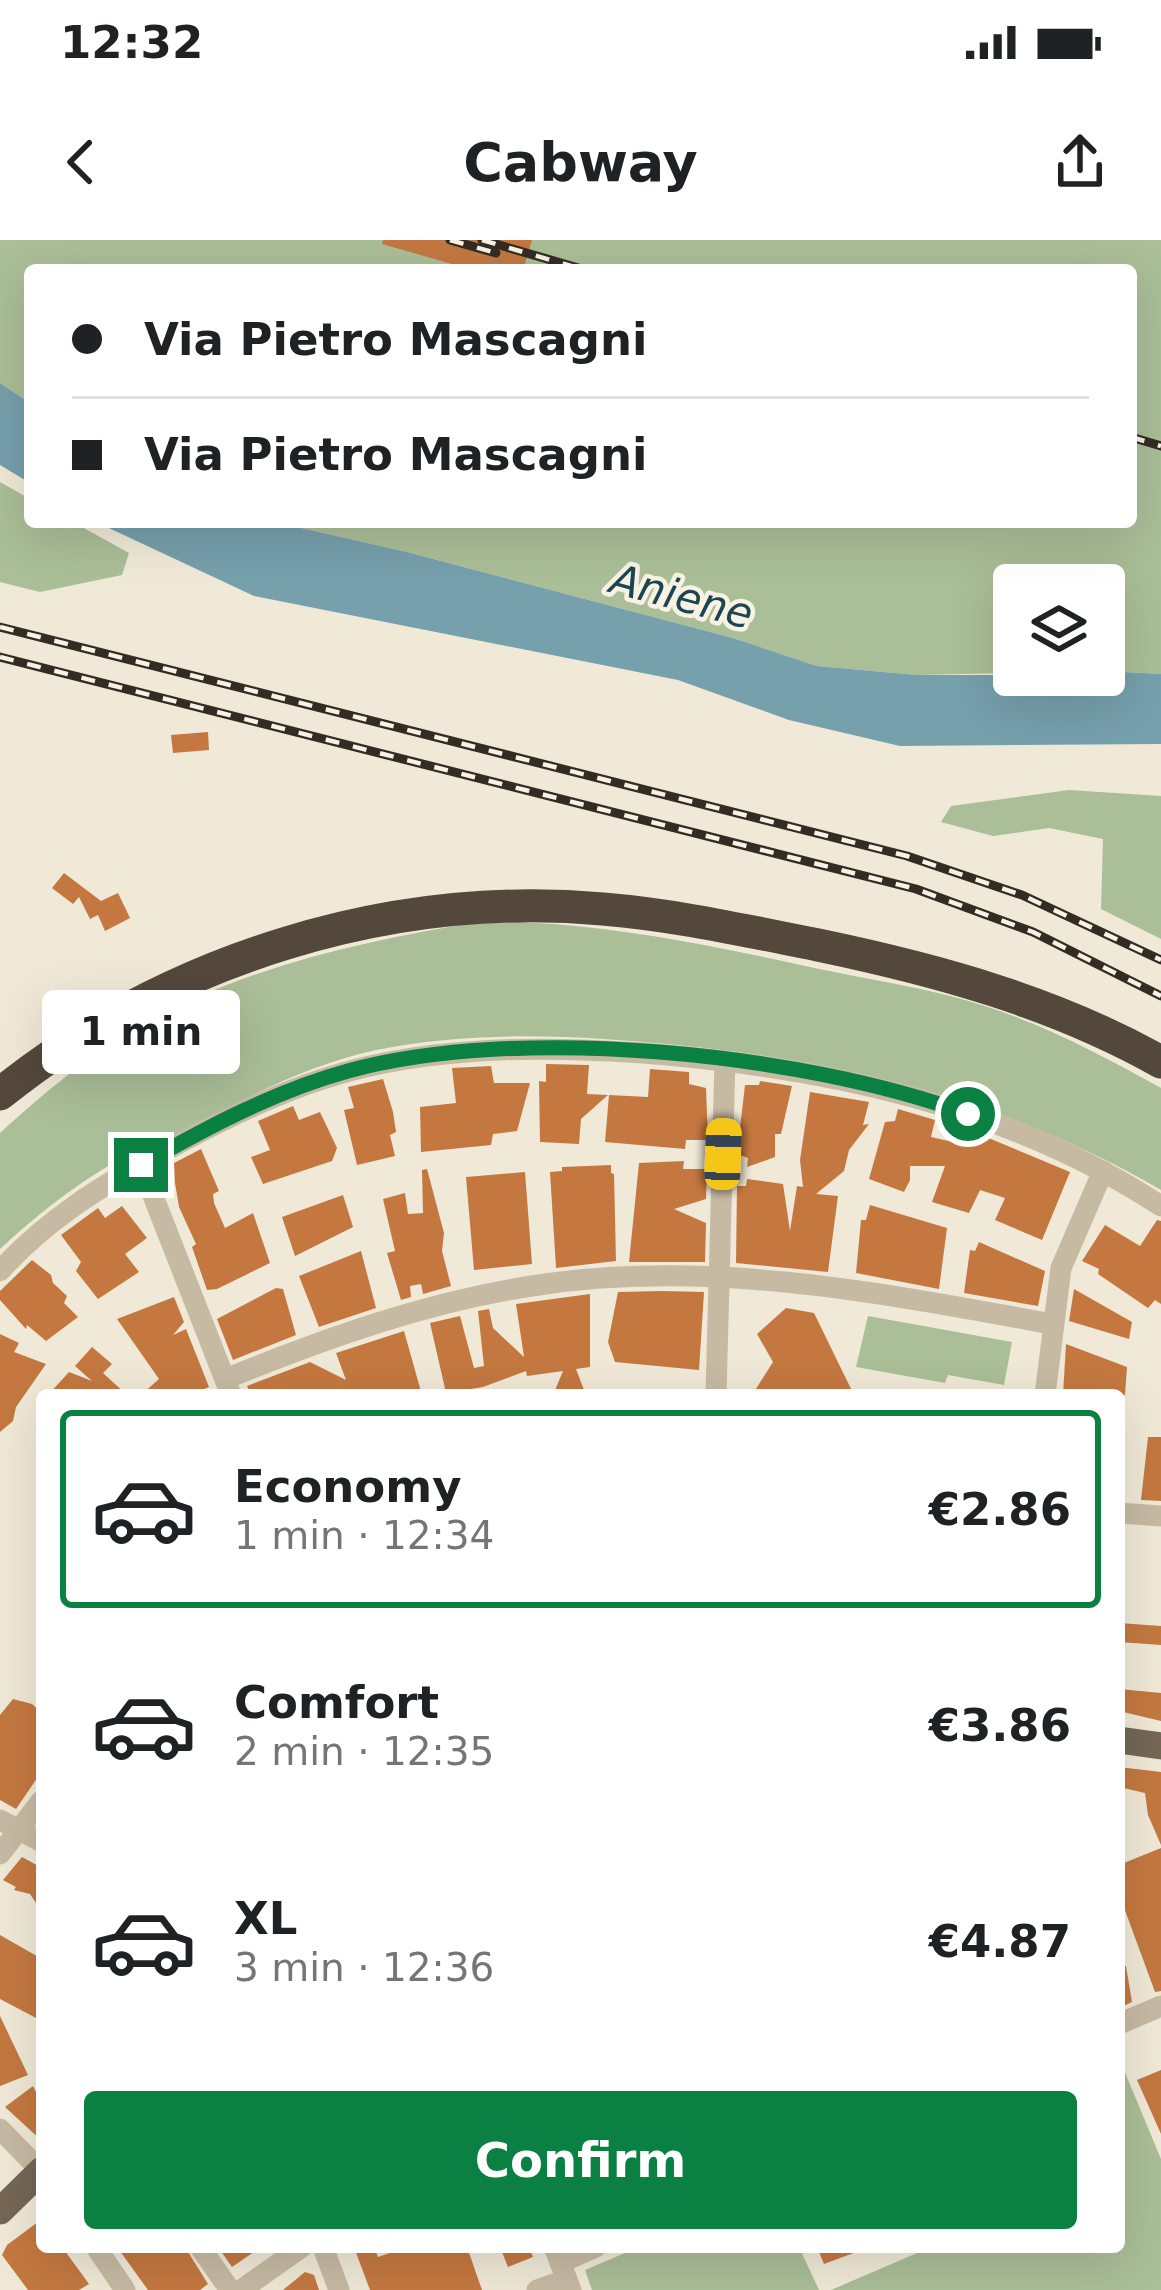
<!DOCTYPE html>
<meta charset="utf-8">
<style>
:root{--surface:#fff;--page:#f2f2f2;--text:#202124;--muted:#757577;--line:#e0e0e0;--accent:#0b8043}
body{margin:0;font-family:"DejaVu Sans",sans-serif;background:var(--page);color:var(--text);height:100vh;display:flex;flex-direction:column;font-size:45px;white-space:nowrap}
*{box-sizing:border-box;margin:0}
p{font-size:39px;color:var(--muted)}
.icon{flex:none;width:66px;height:66px;fill:none;stroke:currentColor;stroke-width:2;stroke-linecap:round;stroke-linejoin:round}
.map{position:relative;flex:1;overflow:hidden}
.sheet{position:absolute;left:36px;top:1149px;width:1089px;height:864px;display:flex;flex-direction:column;background:var(--surface);border-radius:12px;box-shadow:0 12px 48px #0002}
.sheet>*{flex:none}
.hud{position:absolute;left:24px;top:24px;width:1113px;height:264px;border-radius:12px;box-shadow:0 12px 48px #0002;display:grid;align-content:center;height:264px;padding:0 48px;background:var(--surface)}
.buttons{position:absolute;left:993px;top:324px;display:grid;gap:24px}
.buttons a{display:grid;place-items:center;width:132px;height:132px;border-radius:12px;background:var(--surface);box-shadow:0 12px 48px #0002;font-size:60px}
.end{position:absolute;width:54px;height:54px;margin:-27px;border:15px solid #0b8043;background:#fff;box-shadow:0 0 0 6px #fff}
.from{border-radius:50%}
.bubble{position:absolute;height:84px;border-radius:12px;background:var(--surface);box-shadow:0 12px 48px #0002;font-size:39px;font-weight:700;line-height:84px;text-align:center}
.car{position:absolute;width:36px;height:72px;margin:-36px -18px;border-radius:15px;box-shadow:0 0 9px 3px #0007;background:linear-gradient(#f5c518 24%,#345 0 40%,#f5c518 0 76%,#345 0 86%,#f5c518 0)}
.hud b{display:flex;align-items:center;gap:42px;height:114px;font-size:45px}
.hud b+b{border-top:3px solid var(--line)}
.hud i{width:30px;height:30px;background:var(--text)}
ul{padding:21px 0 0;list-style:none}
li{display:flex;align-items:center;gap:36px;height:198px;margin:0 24px 18px;padding:0 24px;border:6px solid transparent;border-radius:12px}
li div{flex:1}
li b{display:block;font-size:45px}
li em{font-style:normal;font-weight:700}
li.active{border-color:var(--accent)}
li>.icon{width:108px;height:108px;stroke-width:1.5}
.button{display:flex;gap:24px;margin-top:auto;padding:24px 48px}
.button a{flex:1;height:138px;border-radius:12px;background:var(--accent);color:#fff;font-size:48px;font-weight:700;line-height:138px;text-align:center}
.status{display:flex;justify-content:space-between;align-items:center;height:84px;padding:0 60px;background:var(--surface);direction:ltr}
.status svg{height:33px;fill:currentColor}
header{display:flex;justify-content:space-between;align-items:center;height:156px;padding:0 48px;background:var(--surface);font-size:54px;font-weight:700}
.map>svg:first-child{display:block}
.green{fill:#aabe97}
.water{fill:#76a0ac}
.building{fill:#c47840}
.lines{fill:none;stroke-linecap:round;stroke-linejoin:round}
.minor{stroke:#c7baa3;stroke-width:21}
.major{stroke:#756656;stroke-width:27}
.highway{stroke:#54483c;stroke-width:33}
.rail-casing{stroke:#332c25;stroke-width:9}
.rail{stroke:#f8f2e2;stroke-width:4.5;stroke-dasharray:14;stroke-linecap:butt}
.route{stroke:#0b8043;stroke-width:15}
.labels{text-anchor:middle;stroke-width:9;stroke-linejoin:round;paint-order:stroke}
.water-label{font-size:42px;font-style:italic;fill:#1c4553;stroke:#f8f2e2}
</style>
<div class="status"><b>12:32</b><svg viewBox="0 0 49 12"><path d="M0 12V9h3v3zM5 12V6h3v6zM10 12V3h3v9zM15 12V0h3v12zM26 1h20v11H26zM47 4h2v5h-2z"/></svg></div>
<header><svg class="icon" aria-label="back" viewBox="0 0 24 24"><path d="M15 5l-7 7 7 7"/></svg>Cabway<svg class="icon" aria-label="share" viewBox="0 0 24 24"><path d="M12 15V3M7 8l5-5 5 5M5 13v7h14v-7"/></svg></header>
<div class="map">
<svg width="1161" height="2050" viewBox="0 0 1161 2050">
<rect width="100%" height="100%" fill="#f0e9d7"/>
<!-- green -->
<g class="green">
<path d="M0 0H1161V434L1104 431V345H1014V433L917 435 817 426 733 398 407 312 275 282H1131V30H30V163L0 143Z"/>
<path d="M0 242 30 259V282H73L129 313 122 335 40 352 0 342Z"/>
<path d="M1069 550 1161 556V699L1101 669 1103 599 1049 588 993 596 941 582 951 566Z"/>
<path d="M485 681C594 682 695 702 801 725 862 739 928 747 988 767 1049 787 1105 817 1161 848V950C986 848 803 812 603 799 527 794 451 795 376 810 307 825 245 858 183 891 159 903 132 912 108 926 70 949 33 978 0 1009V893C42 855 91 813 140 786 246 726 366 700 485 681Z"/>
<path d="M868 1076 1012 1102 1004 1145 948 1135 945 1143 856 1127Z"/>
<path d="M1119 1818 1161 1919V2050H831L931 2007H1119Z"/>
<path d="M639 2007H799L819 2050H592L585 2030Z"/>
</g>
<!-- water -->
<g class="water">
<path d="M0 143 30 163V243L0 225Z"/>
<path d="M96 282H275L407 312 733 398 817 426 917 435H1104V431L1161 434V504L900 506 789 480 678 440 254 356Z"/>
</g>
<!-- building -->
<g class="building">
<path d="M383 0H532L523 30H473L382 4Z"/>
<path d="M208 492 209 510 173 513 171 495Z"/>
<path d="M64 633 101 661 118 653 130 678 105 691 98 675 90 679 79 657 73 664 52 648Z"/>
<path d="M546 824 589 825 587 854 608 855 581 879 579 904 540 902 539 841 546 842Z"/>
<path d="M491 826 494 843H530L517 891 493 894 491 905 421 912 420 867 456 863 452 828Z"/>
<path d="M650 829 689 832V844L706 848 708 900H686L685 909 605 902 609 855 648 857Z"/>
<path d="M383 839 393 872 396 892 390 895 395 916 357 925 344 870 354 868 348 847Z"/>
<path d="M760 841 792 846 781 894H775V917L747 927 748 918 737 914 745 845H759Z"/>
<path d="M810 852 869 862 863 885 869 884 849 910 844 931 816 954 838 956 828 1032 736 1023 737 946H746L747 939 783 944 790 991 797 946 803 947 800 920Z"/>
<path d="M293 866 299 880 320 872 337 908 332 921 263 944 251 917 270 910 258 881Z"/>
<path d="M898 869 935 880 931 897 962 904 967 889 1070 932 1042 1000 995 980 1005 958 980 950 969 973 932 962 945 926H910V940L904 952 869 939 885 882 895 881Z"/>
<path d="M201 909 219 951 213 954 214 963 225 988 253 973 270 1023 217 1049 207 1050 192 1007 196 1004 179 967 175 943 174 923Z"/>
<path d="M684 921 683 929H707L706 959 674 969 706 983 705 1022H629L639 923Z"/>
<path d="M611 925V933L614 934 616 1021 556 1028 550 932 562 931V927Z"/>
<path d="M427 929 444 993 442 1011 451 1046 423 1054 421 1044 410 1046 411 1057 401 1060 387 1013 395 1011 383 959 405 953 408 974 423 973 422 930Z"/>
<path d="M525 932 532 1024 474 1030 466 937Z"/>
<path d="M343 955 353 987 295 1016 282 977Z"/>
<path d="M870 965 947 988 939 1049 856 1033 861 980H866Z"/>
<path d="M122 966 147 998 125 1014 139 1032 98 1059 76 1031 81 1022 61 995 98 968 105 978Z"/>
<path d="M1157 980 1161 981V1064L1155 1060 1148 1068 1098 1034 1099 1029 1082 1021 1105 985 1140 1006Z"/>
<path d="M979 1002 1045 1031 1038 1066 964 1053 970 1010 975 1011Z"/>
<path d="M361 1011 376 1068 319 1087 299 1036Z"/>
<path d="M32 1020 51 1035 53 1043 67 1056 64 1063 78 1077 46 1101 27 1085 26 1089 0 1060V1051Z"/>
<path d="M276 1048 283 1049 296 1095 233 1120 217 1079Z"/>
<path d="M1074 1049 1132 1082 1129 1099 1069 1081Z"/>
<path d="M662 1051 704 1052 699 1130 615 1122 608 1102 618 1052Z"/>
<path d="M590 1054V1127L576 1129 586 1155H553L563 1131 527 1136 526 1131 483 1147 446 1153 430 1083 460 1076 474 1128 484 1126 478 1071 489 1069 493 1088 524 1117 516 1064Z"/>
<path d="M174 1057 184 1082 173 1095 186 1089 209 1147 190 1155H141L159 1139 117 1079Z"/>
<path d="M786 1068 814 1073 854 1155H752L773 1122 757 1094Z"/>
<path d="M404 1091 422 1155H251L247 1146 310 1122 346 1140 336 1113Z"/>
<path d="M0 1094 19 1103 14 1112 46 1124 16 1167 13 1181 0 1192Z"/>
<path d="M1066 1104 1127 1127 1125 1155H1063Z"/>
<path d="M92 1107 112 1124 103 1133 127 1155H48L69 1132 92 1141 75 1126Z"/>
<path d="M1148 1197H1161V1261L1141 1260Z"/>
<path d="M1119 1383 1161 1386V1405L1119 1402Z"/>
<path d="M1119 1449 1161 1453V1481L1119 1471Z"/>
<path d="M13 1459 32 1464 42 1473V1531L16 1569 0 1560V1475Z"/>
<path d="M1119 1527 1161 1532V1605L1148 1575 1145 1553 1119 1547Z"/>
<path d="M1161 1608V1751L1155 1752 1119 1654V1625Z"/>
<path d="M22 1617 42 1628V1672L30 1654 14 1650 16 1647 3 1640Z"/>
<path d="M0 1695 42 1719V1772L38 1779 0 1759Z"/>
<path d="M1119 1726H1126L1132 1762 1119 1768Z"/>
<path d="M0 1776 28 1835 0 1846Z"/>
<path d="M1161 1830V1894L1137 1840Z"/>
<path d="M33 1846 37 1854 42 1853V1901L5 1867Z"/>
<path d="M42 1979V2007H62L89 2044 79 2050H28L2 2015 7 2005Z"/>
<path d="M117 2007H185L208 2044 200 2050H148Z"/>
<path d="M218 2007H261L232 2027Z"/>
<path d="M363 2007H374L378 2017 407 2007H467L482 2050H370L355 2010Z"/>
<path d="M515 2007H529L533 2017 508 2027 502 2012Z"/>
<path d="M817 2007H866L867 2008 824 2024Z"/>
<path d="M305 2032 314 2035 319 2050H283Z"/>
</g>
<g class="lines">
<!-- minor -->
<g class="minor">
<path d="M141 925 231 1155"/>
<path d="M0 1031C46 980 101 946 161 913 227 877 297 842 370 826 459 806 552 807 643 813 824 827 1007 865 1161 966"/>
<path d="M225 1139C324 1099 426 1062 532 1046 705 1018 882 1053 1052 1084"/>
<path d="M716 1155 725 820"/>
<path d="M1045 1155 1061 1028 1103 931"/>
<path d="M1119 1273 1161 1276"/>
<path d="M0 1580 42 1602"/>
<path d="M0 1614 42 1560"/>
<path d="M1119 1784 1161 1766"/>
<path d="M0 1889 42 1932"/>
<path d="M96 2007 125 2050"/>
<path d="M200 2007 230 2050"/>
<path d="M323 2007 339 2050"/>
<path d="M554 2007 571 2050"/>
<path d="M560 2023 596 2007"/>
<path d="M241 2050 302 2007"/>
<path d="M537 2050 567 2039"/>
</g>
<!-- major -->
<g class="major">
<path d="M1119 1500 1161 1506"/>
<path d="M0 1971 42 1930"/>
</g>
<!-- highway -->
<path class="highway" d="M0 854C168 719 389 650 603 669 676 675 747 691 818 705 938 730 1054 762 1161 822"/>
<!-- rail casing -->
<g class="rail-casing">
<g id="rail">
<path d="M450 0 496 13"/>
<path d="M482 0 585 30"/>
<path d="M1131 197 1161 206"/>
<path d="M0 387 907 616 1022 655 1161 720"/>
<path d="M0 417 916 649 1033 692 1161 756"/>
</g>
</g>
<!-- rail -->
<use href="#rail" class="rail"/>
</g>
<g class="lines">
<!-- route -->
<path class="route" d="M141 925C206 888 275 851 348 831 520 784 801 813 968 874"/>
</g>
<g class="labels">
<!-- water labels -->
<g class="water-label">
<text transform="translate(682 356) rotate(15)" y="15">Aniene</text>
</g>
</g>
</svg>
<div class="buttons">
<a><svg class="icon" aria-label="layers" viewBox="0 0 24 24"><path d="M12 4l9 5-9 5-9-5zM3 14l9 5 9-5"/></svg></a>
</div>
<i class="end from" style="left:968px;top:874px"></i>
<i class="end" style="left:141px;top:925px"></i>
<div class="bubble" style="left:42px;top:750px;width:198px">1 min</div>
<i class="car" style="left:723px;top:914px;rotate:2deg"></i>
<div class="hud">
<b><i class="from"></i>Via Pietro Mascagni</b>
<b><i></i>Via Pietro Mascagni</b>
</div>
<section class="sheet">
<ul>
<li class="active"><svg class="icon" aria-label="car" viewBox="0 0 24 24"><path d="M5 17H2v-5l4-1 3-4h7l3 4 3 1v5h-3M9 17h6M6 11h13"/><circle cx="7" cy="17" r="2"/><circle cx="17" cy="17" r="2"/></svg><div><b>Economy</b><p>1 min · 12:34</p></div><em>€2.86</em></li>
<li><svg class="icon" aria-label="car" viewBox="0 0 24 24"><path d="M5 17H2v-5l4-1 3-4h7l3 4 3 1v5h-3M9 17h6M6 11h13"/><circle cx="7" cy="17" r="2"/><circle cx="17" cy="17" r="2"/></svg><div><b>Comfort</b><p>2 min · 12:35</p></div><em>€3.86</em></li>
<li><svg class="icon" aria-label="car" viewBox="0 0 24 24"><path d="M5 17H2v-5l4-1 3-4h7l3 4 3 1v5h-3M9 17h6M6 11h13"/><circle cx="7" cy="17" r="2"/><circle cx="17" cy="17" r="2"/></svg><div><b>XL</b><p>3 min · 12:36</p></div><em>€4.87</em></li>
</ul>
<div class="button"><a>Confirm</a></div>
</section>
</div>
